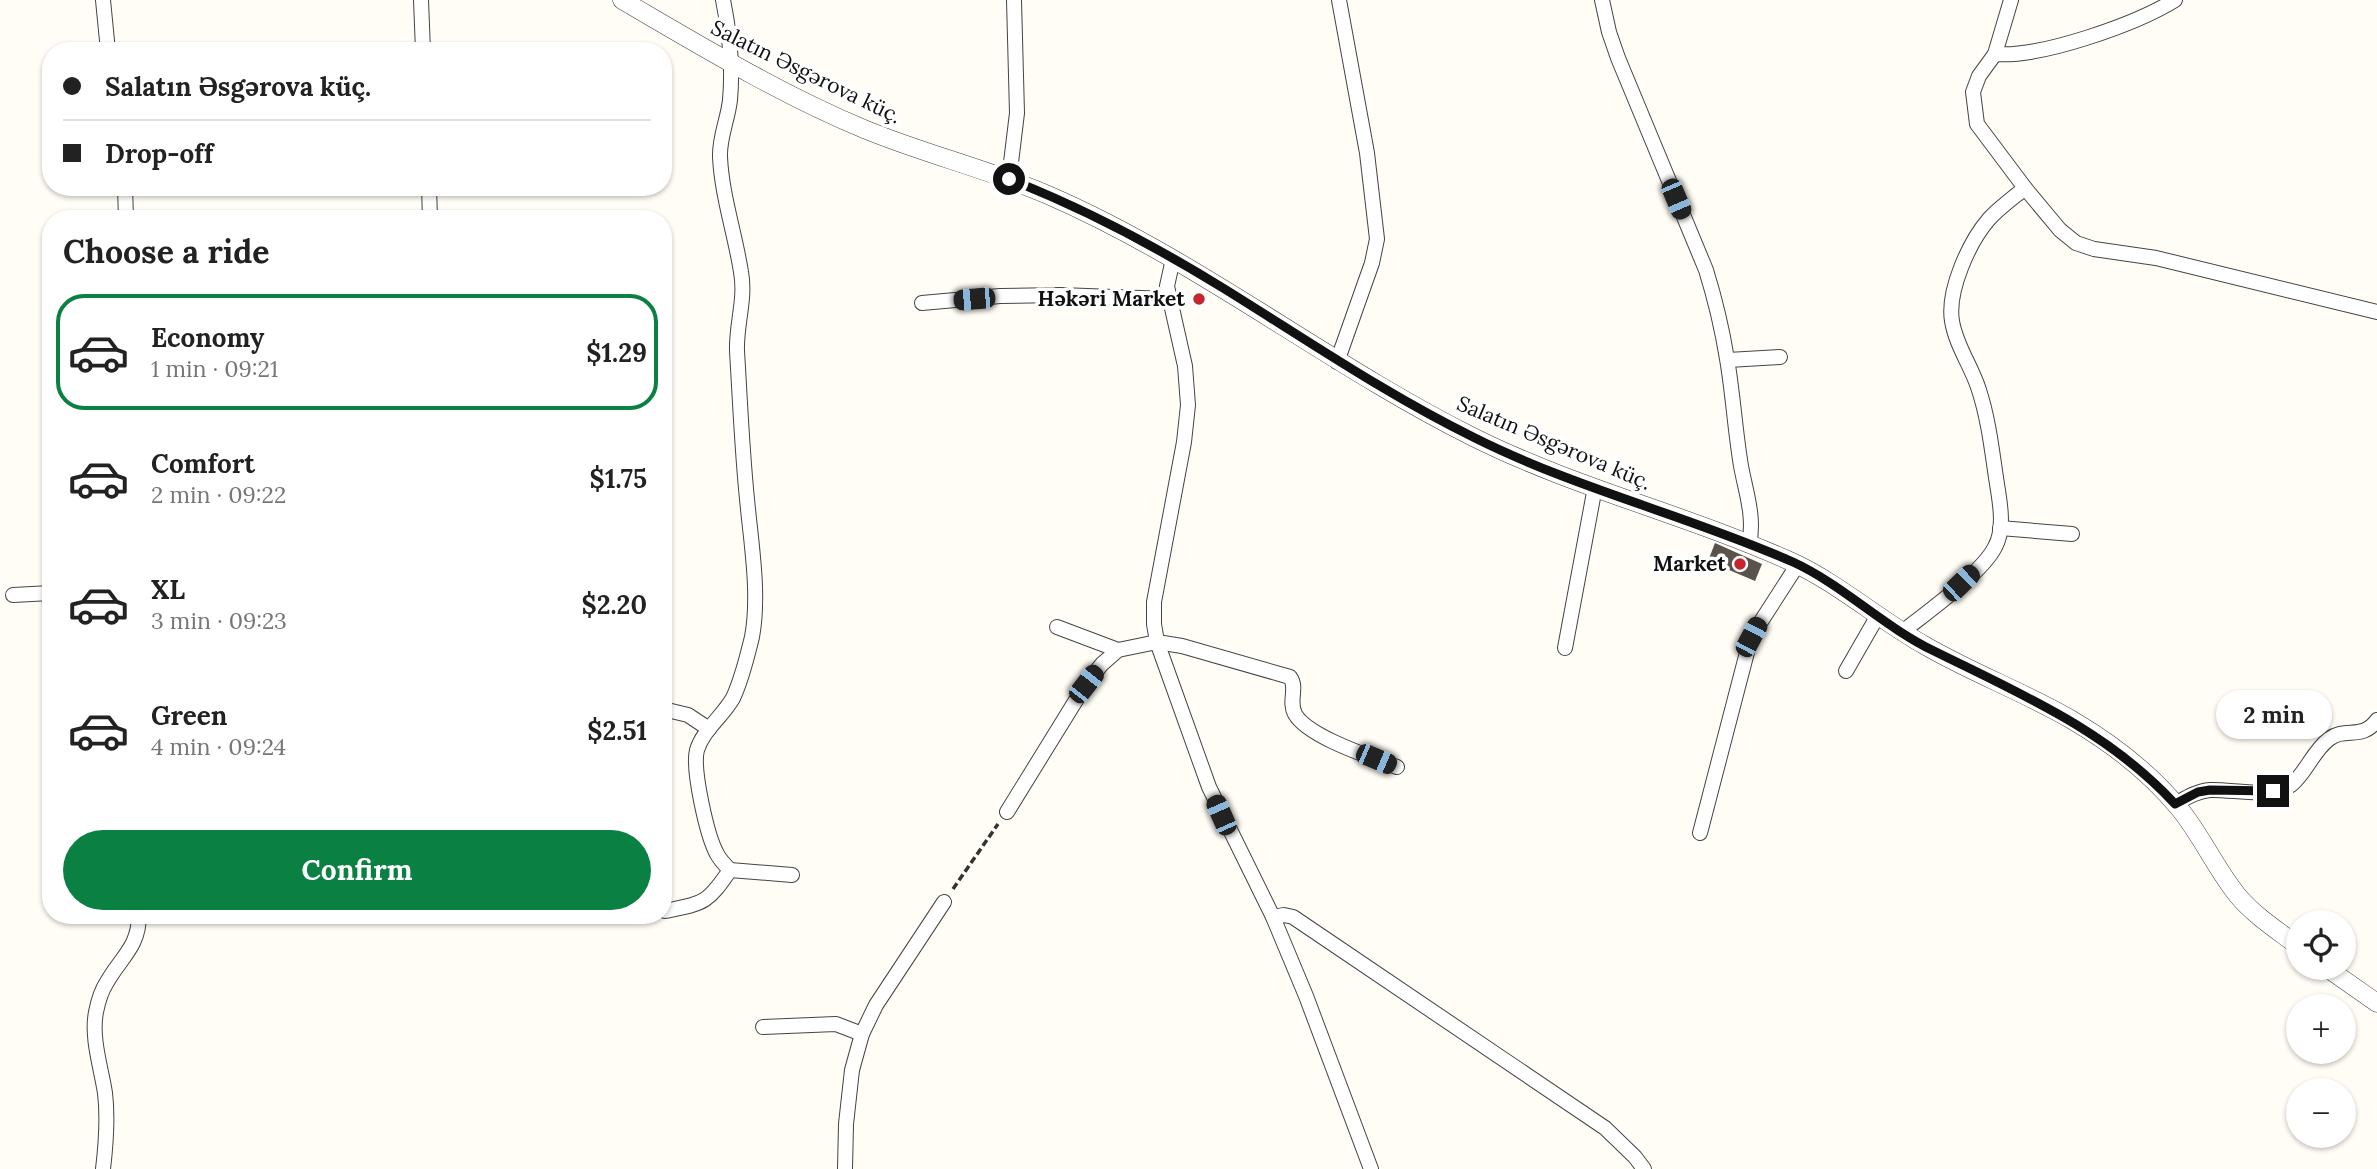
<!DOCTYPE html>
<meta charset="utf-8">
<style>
:root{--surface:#fff;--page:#f2f2f2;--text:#222;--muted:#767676;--line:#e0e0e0;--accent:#0b8043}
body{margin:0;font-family:Lora,serif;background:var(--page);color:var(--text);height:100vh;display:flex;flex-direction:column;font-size:26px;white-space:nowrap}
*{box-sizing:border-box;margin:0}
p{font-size:23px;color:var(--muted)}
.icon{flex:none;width:38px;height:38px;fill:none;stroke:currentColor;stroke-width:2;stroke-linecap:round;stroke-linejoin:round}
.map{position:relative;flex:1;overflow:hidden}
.drawer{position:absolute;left:42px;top:210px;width:630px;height:714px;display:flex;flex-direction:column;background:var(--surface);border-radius:28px;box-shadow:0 2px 5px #0004}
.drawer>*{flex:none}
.top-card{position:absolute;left:42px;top:42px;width:630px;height:154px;border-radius:28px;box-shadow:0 2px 5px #0004;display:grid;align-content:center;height:154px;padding:0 21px;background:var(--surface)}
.controls{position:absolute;left:2286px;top:910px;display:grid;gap:14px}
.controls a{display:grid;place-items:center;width:70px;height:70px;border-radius:50%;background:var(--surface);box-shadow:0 2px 5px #0004;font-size:35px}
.end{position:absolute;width:32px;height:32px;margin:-16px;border:9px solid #111;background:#fff;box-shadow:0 0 0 4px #fff}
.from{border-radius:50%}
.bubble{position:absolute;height:49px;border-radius:24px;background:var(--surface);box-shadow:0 2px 5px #0004;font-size:23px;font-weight:700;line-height:49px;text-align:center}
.car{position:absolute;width:21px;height:42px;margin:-21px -10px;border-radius:9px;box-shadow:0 0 5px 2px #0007;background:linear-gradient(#222 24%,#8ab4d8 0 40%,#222 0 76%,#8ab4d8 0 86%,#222 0)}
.top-card b{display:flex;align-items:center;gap:24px;height:66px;font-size:26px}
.top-card b+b{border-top:2px solid var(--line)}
.top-card i{width:18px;height:18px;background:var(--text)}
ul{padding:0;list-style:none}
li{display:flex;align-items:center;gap:21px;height:116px;margin:0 14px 10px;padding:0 7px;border:4px solid transparent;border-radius:28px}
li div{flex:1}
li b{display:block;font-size:26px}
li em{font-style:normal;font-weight:700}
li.on{border-color:var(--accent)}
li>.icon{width:63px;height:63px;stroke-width:1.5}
h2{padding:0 21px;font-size:32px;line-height:84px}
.primary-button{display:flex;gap:14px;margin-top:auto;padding:14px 21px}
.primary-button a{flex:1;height:80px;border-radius:42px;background:var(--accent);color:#fff;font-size:28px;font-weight:700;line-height:80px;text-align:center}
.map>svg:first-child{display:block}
.building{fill:#5a524d}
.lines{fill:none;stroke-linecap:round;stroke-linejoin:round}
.minor-casing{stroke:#444;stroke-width:16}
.tertiary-casing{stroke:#444;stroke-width:19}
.path{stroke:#333;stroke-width:3.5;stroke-dasharray:7 3.5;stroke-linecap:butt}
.minor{stroke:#fff;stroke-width:14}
.tertiary{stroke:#fff;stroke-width:18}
.route{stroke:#111;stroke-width:9}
.poi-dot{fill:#c4262e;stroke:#fff;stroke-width:2.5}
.labels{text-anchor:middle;stroke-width:7;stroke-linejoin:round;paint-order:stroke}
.street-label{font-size:21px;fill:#111;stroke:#fff}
.poi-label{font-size:21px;font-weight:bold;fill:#111;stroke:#fff;text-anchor:end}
</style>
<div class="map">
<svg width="2377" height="1169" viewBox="0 0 2377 1169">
<rect width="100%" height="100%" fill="#fffdf5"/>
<!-- building -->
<path class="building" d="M1715 543 1762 564 1755 581 1708 561Z"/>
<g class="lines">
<!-- minor casing -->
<g class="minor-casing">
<g id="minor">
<path d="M103 0 108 51"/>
<path d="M421 0 423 51"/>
<path d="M723 0C730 34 733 66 730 100 728 119 719 138 720 157 722 197 735 233 741 272 746 299 736 324 737 351 740 400 742 450 747 499 751 543 760 594 752 637 747 657 742 679 733 698 723 716 703 730 697 750 692 769 707 836 717 854 720 860 725 865 730 870L792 875"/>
<path d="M1602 0 1609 32 1618 58 1706 270C1715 299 1722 328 1727 359 1733 394 1735 430 1741 466 1746 493 1755 517 1749 545"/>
<path d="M2011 0 1995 54 1979 76 1973 92 1977 124 2025 188 2060 230 2076 243 2094 249 2156 258 2377 312"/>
<path d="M1995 54C2041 58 2136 24 2175 0"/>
<path d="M1009 179 1017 113 1014 0"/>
<path d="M125 187 126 219"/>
<path d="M429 187 430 219"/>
<path d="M1173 259 1167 286 1185 366 1188 405 1184 442 1154 602V624L1157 642 1209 787 1273 917 1306 996 1371 1169"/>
<path d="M922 303 1000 296 1060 295 1168 299"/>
<path d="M1728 360 1780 357"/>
<path d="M1337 362 1372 263 1377 239 1367 153 1339 0"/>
<path d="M2000 528 2072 534"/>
<path d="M13 595 51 593"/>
<path d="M1057 627 1118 650"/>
<path d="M1902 632C1926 613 1982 573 1995 547 2005 529 2000 503 1997 484 1992 452 1989 421 1979 390 1972 367 1956 346 1952 321 1947 291 1969 242 1989 219 2000 207 2013 198 2025 188"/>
<path d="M1565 648 1595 487"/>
<path d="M1846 671 1877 617"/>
<path d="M663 709 688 715 709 729"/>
<path d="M2175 804C2186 798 2197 791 2210 790 2233 789 2271 799 2291 785 2306 773 2313 751 2329 739 2346 726 2362 741 2377 720"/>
<path d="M1007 812 1086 684 1102 664 1118 650 1157 642 1182 646 1290 677C1298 688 1288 701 1295 714 1308 737 1371 757 1397 767"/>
<path d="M1700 833 1751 637 1798 564"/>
<path d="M665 911C704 903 707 904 730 870"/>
<path d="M1273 917 1284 915 1293 917 1605 1128 1635 1157 1644 1169"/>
<path d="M763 1027 836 1024 862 1034"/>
<path d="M103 1169C106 1144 108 1118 105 1093 101 1067 91 1038 96 1012 98 1002 101 991 107 982 121 957 139 947 139 915"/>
<path d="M845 1169 846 1124 852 1070 862 1034 876 1005 944 902"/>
</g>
</g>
<!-- tertiary casing -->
<g class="tertiary-casing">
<g id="tertiary">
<path d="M622 0C701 46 780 94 864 129 924 154 988 169 1048 195 1198 260 1327 364 1473 437 1575 488 1688 515 1792 562 1836 582 1880 620 1924 645 1972 673 2024 692 2072 720 2111 743 2149 772 2178 807 2201 834 2215 868 2238 896 2255 916 2277 930 2298 946"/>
<path d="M2327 968 2377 1003"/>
</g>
</g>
<!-- path -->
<path class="path" d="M953 889 998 824"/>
<!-- minor -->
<use href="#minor" class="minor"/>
<!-- tertiary -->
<use href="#tertiary" class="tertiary"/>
</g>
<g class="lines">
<!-- route -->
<path class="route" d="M1009 179C1083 208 1155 246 1223 288 1307 340 1387 395 1475 438 1577 489 1689 516 1793 562 1843 585 1884 627 1934 651 2021 694 2108 731 2175 804L2198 792 2210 790 2273 791"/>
</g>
<!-- markers -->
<g class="poi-dot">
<circle cx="1199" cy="299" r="7"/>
<circle cx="1740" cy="564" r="7"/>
</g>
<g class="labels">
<!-- street labels -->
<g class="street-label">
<text transform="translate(806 72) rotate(26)" y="7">Salatın Əsgərova küç.</text>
<text transform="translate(1554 443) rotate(23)" y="7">Salatın Əsgərova küç.</text>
</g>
<!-- poi labels -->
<g class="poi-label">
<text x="1185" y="306">Həkəri Market</text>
<text x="1726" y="571">Market</text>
</g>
</g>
</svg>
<div class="controls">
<a><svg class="icon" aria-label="locate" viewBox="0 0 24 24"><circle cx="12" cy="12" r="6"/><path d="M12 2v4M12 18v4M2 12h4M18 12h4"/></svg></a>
<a>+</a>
<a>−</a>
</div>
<i class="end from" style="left:1009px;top:179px"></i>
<i class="end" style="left:2273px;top:791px"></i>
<div class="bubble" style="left:2216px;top:690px;width:116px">2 min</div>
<i class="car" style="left:1676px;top:199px;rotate:157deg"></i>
<i class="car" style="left:974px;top:299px;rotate:265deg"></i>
<i class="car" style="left:1961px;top:583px;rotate:46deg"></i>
<i class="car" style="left:1751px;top:637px;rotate:28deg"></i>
<i class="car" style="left:1086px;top:684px;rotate:38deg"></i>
<i class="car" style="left:1376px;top:759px;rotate:113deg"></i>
<i class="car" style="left:1221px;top:815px;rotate:336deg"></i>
<div class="top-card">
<b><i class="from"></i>Salatın Əsgərova küç.</b>
<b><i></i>Drop-off</b>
</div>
<section class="drawer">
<h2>Choose a ride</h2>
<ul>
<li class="on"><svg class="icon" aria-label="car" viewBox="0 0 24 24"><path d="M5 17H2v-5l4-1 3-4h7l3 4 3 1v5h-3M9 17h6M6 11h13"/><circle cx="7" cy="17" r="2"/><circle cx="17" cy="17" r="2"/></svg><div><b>Economy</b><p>1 min · 09:21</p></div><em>$1.29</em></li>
<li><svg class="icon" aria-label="car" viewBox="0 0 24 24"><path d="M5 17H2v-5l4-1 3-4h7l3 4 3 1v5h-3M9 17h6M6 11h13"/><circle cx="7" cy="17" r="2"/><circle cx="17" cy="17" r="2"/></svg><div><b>Comfort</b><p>2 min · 09:22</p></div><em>$1.75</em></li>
<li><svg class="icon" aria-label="car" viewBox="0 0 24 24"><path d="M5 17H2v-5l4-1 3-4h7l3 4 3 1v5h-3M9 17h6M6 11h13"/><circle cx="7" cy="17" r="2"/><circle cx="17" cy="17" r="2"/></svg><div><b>XL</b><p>3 min · 09:23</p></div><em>$2.20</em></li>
<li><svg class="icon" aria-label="car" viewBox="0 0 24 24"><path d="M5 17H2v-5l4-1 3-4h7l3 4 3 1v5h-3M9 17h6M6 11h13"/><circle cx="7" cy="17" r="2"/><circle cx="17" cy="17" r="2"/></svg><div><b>Green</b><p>4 min · 09:24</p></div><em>$2.51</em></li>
</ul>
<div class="primary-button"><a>Confirm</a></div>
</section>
</div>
